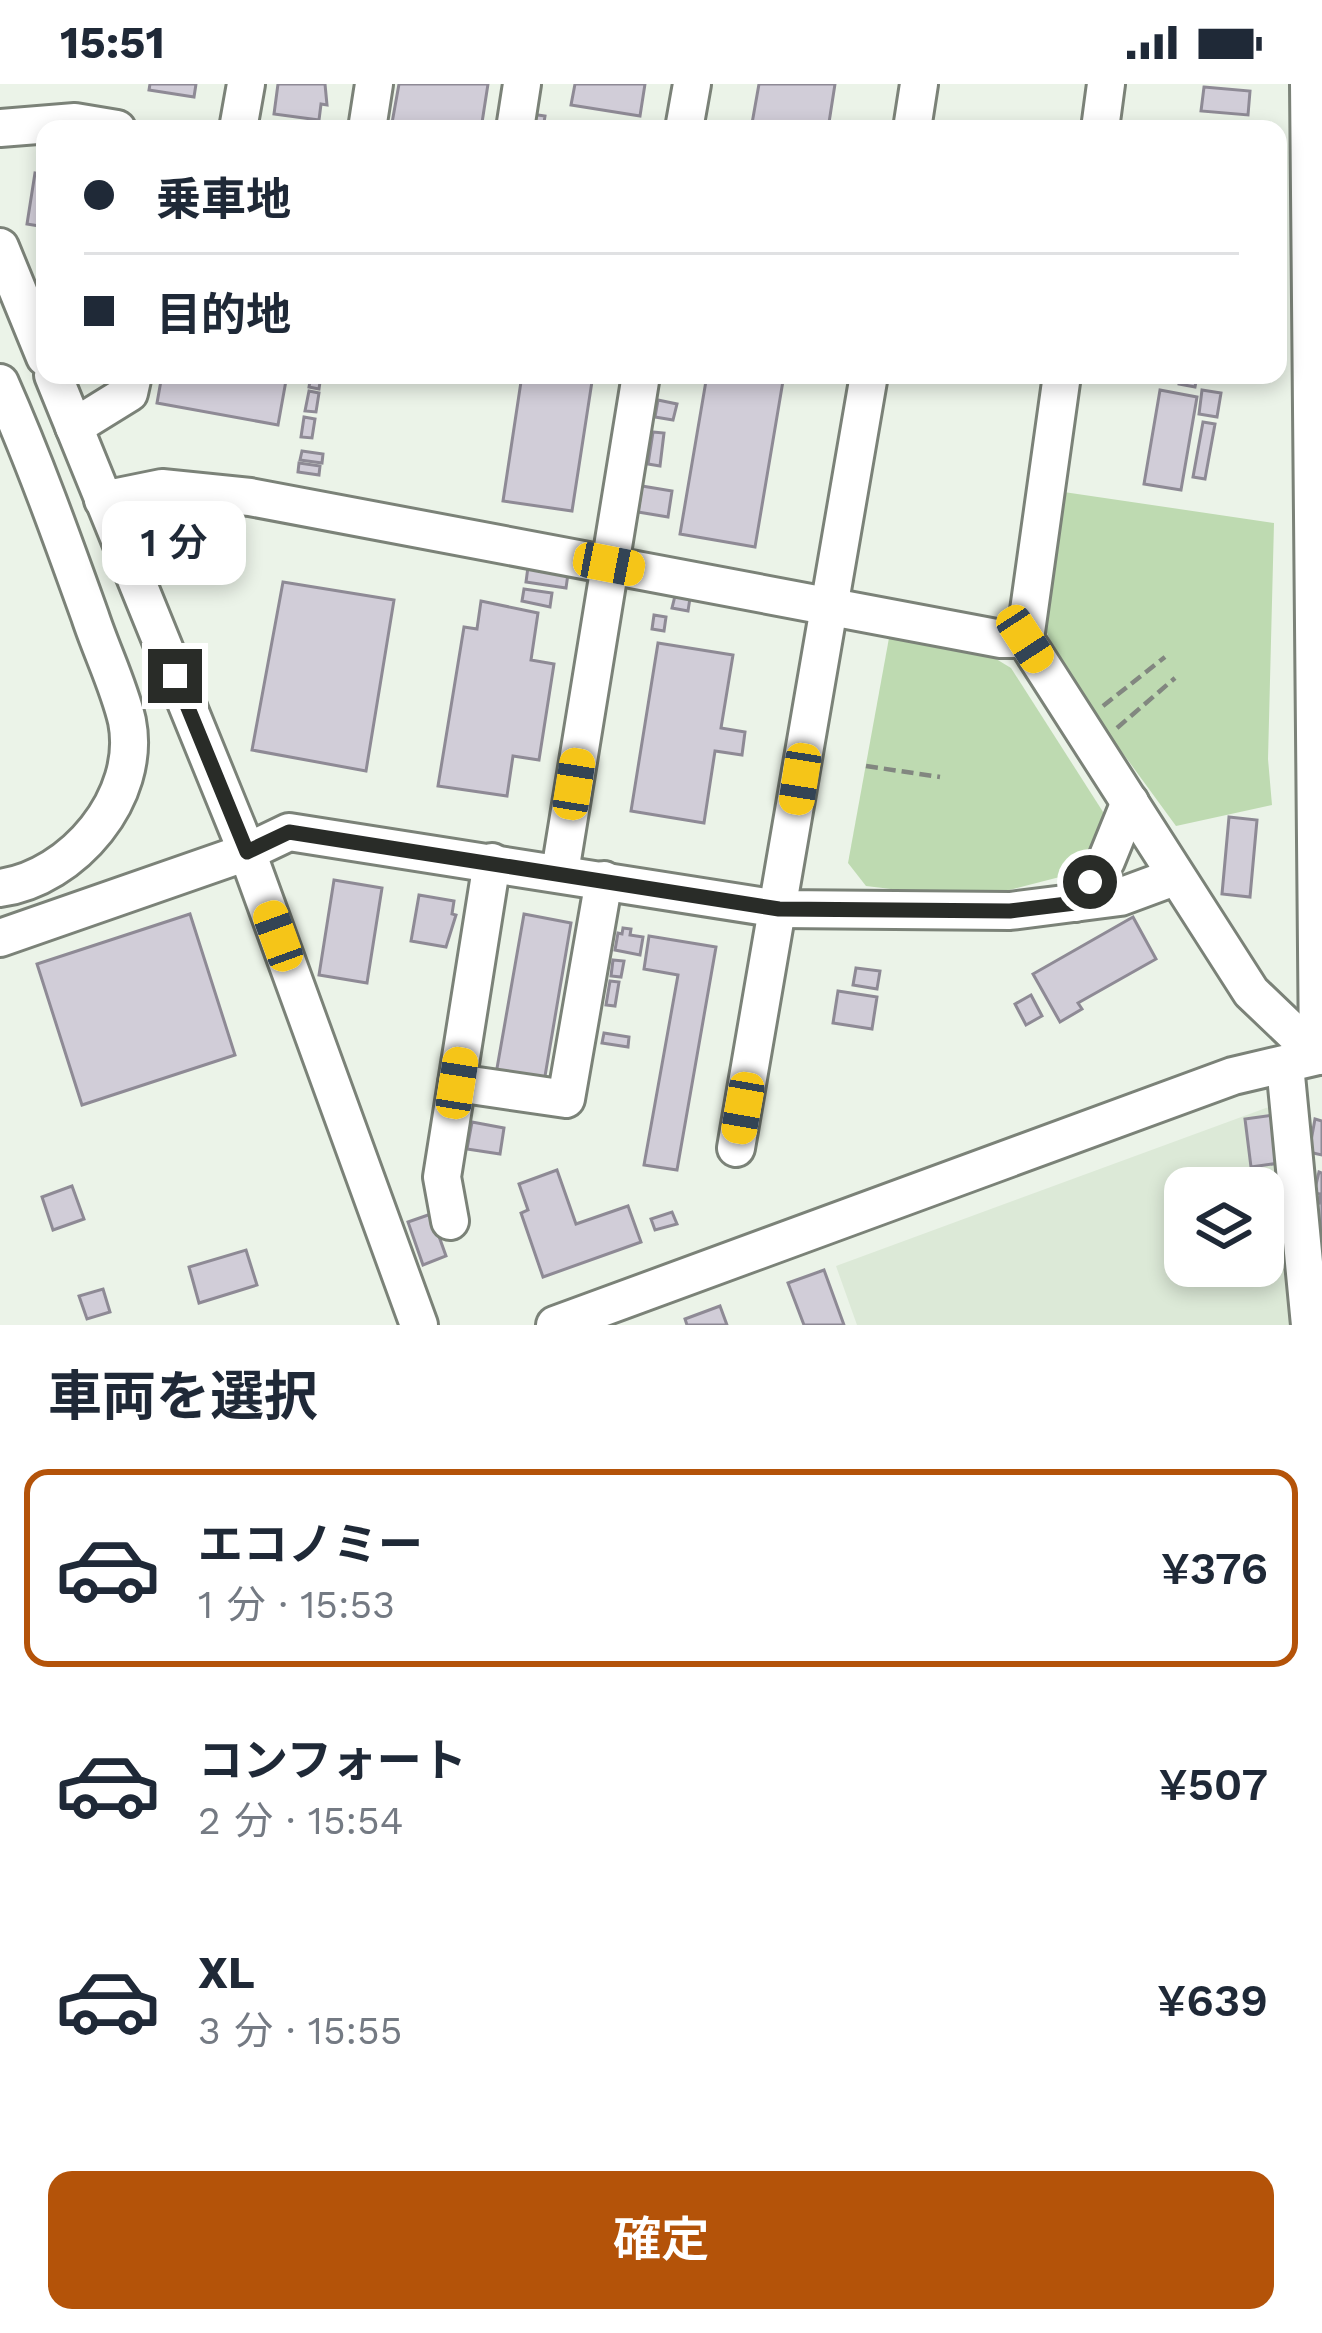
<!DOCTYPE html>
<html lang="ja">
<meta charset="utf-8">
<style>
:root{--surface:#fff;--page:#f6f6f7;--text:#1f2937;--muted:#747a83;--line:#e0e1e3;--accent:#b45309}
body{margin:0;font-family:"Work Sans","Noto Sans JP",sans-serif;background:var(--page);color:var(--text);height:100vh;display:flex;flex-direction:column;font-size:45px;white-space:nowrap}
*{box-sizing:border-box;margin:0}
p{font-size:39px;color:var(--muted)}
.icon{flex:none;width:66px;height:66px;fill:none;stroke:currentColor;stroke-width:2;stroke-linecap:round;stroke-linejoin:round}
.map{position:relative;height:1241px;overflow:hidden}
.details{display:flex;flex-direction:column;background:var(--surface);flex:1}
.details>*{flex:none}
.guide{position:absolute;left:36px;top:36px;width:1251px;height:264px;border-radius:24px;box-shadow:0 6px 18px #0003;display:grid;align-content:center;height:264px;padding:0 48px;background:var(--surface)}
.buttons{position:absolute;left:1164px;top:1083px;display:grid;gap:24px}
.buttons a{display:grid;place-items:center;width:120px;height:120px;border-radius:24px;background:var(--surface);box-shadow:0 6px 18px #0003;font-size:60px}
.end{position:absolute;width:54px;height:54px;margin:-27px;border:15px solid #292c28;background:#fff;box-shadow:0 0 0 6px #fff}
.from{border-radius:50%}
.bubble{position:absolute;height:84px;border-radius:24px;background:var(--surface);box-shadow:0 6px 18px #0003;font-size:39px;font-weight:600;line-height:84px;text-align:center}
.car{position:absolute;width:36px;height:72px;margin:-36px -18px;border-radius:15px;box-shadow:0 0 9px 3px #0007;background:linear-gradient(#f5c518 24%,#345 0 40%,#f5c518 0 76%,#345 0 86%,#f5c518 0)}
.guide b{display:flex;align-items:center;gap:42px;height:114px;font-size:45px}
.guide b+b{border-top:3px solid var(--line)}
.guide i{width:30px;height:30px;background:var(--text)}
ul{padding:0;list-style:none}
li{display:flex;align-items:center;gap:36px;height:198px;margin:0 24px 18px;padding:0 24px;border:6px solid transparent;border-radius:24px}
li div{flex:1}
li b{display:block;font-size:45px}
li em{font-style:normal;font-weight:600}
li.current{border-color:var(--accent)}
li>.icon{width:108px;height:108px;stroke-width:1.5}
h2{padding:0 48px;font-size:54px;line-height:144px}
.action{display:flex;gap:24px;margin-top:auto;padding:24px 48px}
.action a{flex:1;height:138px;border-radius:24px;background:var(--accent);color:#fff;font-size:48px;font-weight:600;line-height:138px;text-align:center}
.status{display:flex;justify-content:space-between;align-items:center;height:84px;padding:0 60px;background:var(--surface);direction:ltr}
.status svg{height:33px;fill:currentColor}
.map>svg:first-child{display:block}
.built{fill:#dce9d7;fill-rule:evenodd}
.green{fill:#bedab1}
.building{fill:#d1cdd8;stroke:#8e8a95;stroke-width:3}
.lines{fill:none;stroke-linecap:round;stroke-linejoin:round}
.minor-casing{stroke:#7b8278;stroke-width:42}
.path{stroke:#828780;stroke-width:4.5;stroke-dasharray:12 6;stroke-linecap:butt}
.minor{stroke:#fff;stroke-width:36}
.route{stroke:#292c28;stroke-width:15}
</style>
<div class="status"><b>15:51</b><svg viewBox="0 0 49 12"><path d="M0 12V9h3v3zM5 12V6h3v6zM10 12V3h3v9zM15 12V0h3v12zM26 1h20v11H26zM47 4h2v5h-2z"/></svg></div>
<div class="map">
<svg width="1322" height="1241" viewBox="0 0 1322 1241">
<rect width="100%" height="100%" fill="#ebf3e8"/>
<!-- built -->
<path class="built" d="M1282 1018 1302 1241H857L836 1182ZM1185 1104H1263V1182H1185Z"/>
<!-- green -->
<g class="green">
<path d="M1057 407 1274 439 1268 675 1272 721 1176 742 1062 586 1038 526Z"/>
<path d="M891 543 973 561 1011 584 1105 731 1102 763 1083 787 974 815 866 802 848 779Z"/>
</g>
<!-- building -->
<g class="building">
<path d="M150 0H196L194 13 149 6Z"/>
<path d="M278 0H325L327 21 321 20 319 36 274 30Z"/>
<path d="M399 0H488L481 45H429L392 39Z"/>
<path d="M575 0H645L640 32 571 21Z"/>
<path d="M759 0H835L828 45H751Z"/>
<path d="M1204 3 1250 7 1248 31 1201 27Z"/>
<path d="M531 30 545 32 543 45H528Z"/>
<path d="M35 89 45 90V143L27 140Z"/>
<path d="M162 291H287L278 341 157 319Z"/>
<path d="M311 291H321L319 305 309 303Z"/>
<path d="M522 291H593L572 427 503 417Z"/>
<path d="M707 291H784L755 463 680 450Z"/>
<path d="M1180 291 1197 292 1195 303 1179 300Z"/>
<path d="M1160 306 1197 313 1181 406 1144 400Z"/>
<path d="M1202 306 1221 309 1217 333 1199 330Z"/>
<path d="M309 307 319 309 316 328 305 327Z"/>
<path d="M658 316 677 320 673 336 655 333Z"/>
<path d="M304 333 315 335 312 354 301 353Z"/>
<path d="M1203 338 1215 340 1205 395 1193 393Z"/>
<path d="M653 348 664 349 660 382 648 380Z"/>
<path d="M302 367 323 370 322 379 300 376Z"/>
<path d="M299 379 320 382 319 391 298 388Z"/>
<path d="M642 402 672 407 668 433 638 428Z"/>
<path d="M528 483 568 490 566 504 526 498Z"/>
<path d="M283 498 394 516 366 687 252 666Z"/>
<path d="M524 505 552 509 550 523 522 517Z"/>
<path d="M675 512 690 514 688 527 672 524Z"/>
<path d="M481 517 538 529 531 576 554 580 539 676 513 672 507 712 438 702 464 543 477 545Z"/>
<path d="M654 531 666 533 664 547 652 545Z"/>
<path d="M658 559 733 571 721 644 745 648 742 671 715 667 704 739 631 727Z"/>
<path d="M1229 733 1257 736 1250 813 1222 810Z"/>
<path d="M334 796 382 804 367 899 319 891Z"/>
<path d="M419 811 454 817 452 830 456 831 446 863 411 857Z"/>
<path d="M190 830 235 971 82 1021 37 880Z"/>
<path d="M524 830 571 839 544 998 496 990Z"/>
<path d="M1133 833 1156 875 1078 919 1082 925 1060 938 1033 890Z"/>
<path d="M623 844 631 845 630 851 643 853 640 871 615 866 618 849 622 850Z"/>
<path d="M649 852 716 863 677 1086 644 1081 678 891 644 885Z"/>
<path d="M613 876 624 877 621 893 611 892Z"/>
<path d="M856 884 880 887 877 905 853 901Z"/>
<path d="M610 897 619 898 615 922 606 921Z"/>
<path d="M838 907 877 913 872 945 833 939Z"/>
<path d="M1031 911 1042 932 1026 941 1015 920Z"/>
<path d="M604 949 629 953 628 963 602 959Z"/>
<path d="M1281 1030 1287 1078 1251 1083 1245 1035Z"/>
<path d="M1315 1035 1322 1037V1071L1309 1068Z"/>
<path d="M472 1038 504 1044 500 1070 467 1065Z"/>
<path d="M557 1086 576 1140 628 1122 641 1158 543 1193 521 1129 528 1126 519 1100Z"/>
<path d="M1319 1088 1322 1089V1146L1314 1144 1313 1118 1319 1119 1320 1110 1314 1109Z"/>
<path d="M72 1102 84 1135 53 1146 42 1113Z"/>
<path d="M672 1128 677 1140 655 1146 651 1135Z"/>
<path d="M431 1130 446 1172 423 1181 408 1138Z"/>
<path d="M246 1166 257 1201 199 1219 189 1183Z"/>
<path d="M824 1186 844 1241H804L788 1199Z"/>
<path d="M103 1205 110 1228 87 1235 79 1212Z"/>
<path d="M720 1222 727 1241H687L685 1235Z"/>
</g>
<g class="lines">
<!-- minor casing -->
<g class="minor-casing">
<g id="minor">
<path d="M1309 0 1318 972"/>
<path d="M0 44 75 38 117 45"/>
<path d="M238 45 246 0"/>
<path d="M367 45 374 0"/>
<path d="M515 45 522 0"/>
<path d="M684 45 692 0"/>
<path d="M912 45 919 0"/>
<path d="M1100 45 1106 0"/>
<path d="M0 163 45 273"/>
<path d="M53 291 247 768 419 1241"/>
<path d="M1062 291 1025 555 1251 908 1318 972"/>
<path d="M0 299C34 376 62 454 90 532 101 566 119 602 127 637 142 713 73 794 0 804"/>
<path d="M74 343 129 309 133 291"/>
<path d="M103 416 162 404 250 413 1001 555H1025"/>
<path d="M560 788 641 291"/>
<path d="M1075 819 1106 777 1130 718"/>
<path d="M0 854 247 768 289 748 779 825 1010 827 1120 813 1174 793"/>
<path d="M1285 981 1310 1241"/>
<path d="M457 999 566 1015 604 796"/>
<path d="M736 1064 869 291"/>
<path d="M450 1137 442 1093 492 778"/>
<path d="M555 1241 1233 992 1318 972"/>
</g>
</g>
<!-- path -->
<g class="path">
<path d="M1103 622 1165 573"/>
<path d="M1117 644 1175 594"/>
<path d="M866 682 940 693"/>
</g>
<!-- minor -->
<use href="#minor" class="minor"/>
</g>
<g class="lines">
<!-- route -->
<path class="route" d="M175 592 247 768 289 748 779 825 1010 827 1075 819 1090 798"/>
</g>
</svg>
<div class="buttons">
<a><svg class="icon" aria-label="layers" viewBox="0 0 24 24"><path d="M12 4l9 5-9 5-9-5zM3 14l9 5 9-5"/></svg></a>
</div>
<i class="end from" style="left:1090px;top:798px"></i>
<i class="end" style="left:175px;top:592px"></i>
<div class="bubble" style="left:102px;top:417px;width:144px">1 分</div>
<i class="car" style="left:609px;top:480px;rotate:101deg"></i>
<i class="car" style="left:1025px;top:555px;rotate:147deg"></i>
<i class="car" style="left:800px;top:695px;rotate:189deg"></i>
<i class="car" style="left:574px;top:700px;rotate:9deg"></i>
<i class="car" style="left:278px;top:852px;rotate:340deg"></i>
<i class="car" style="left:457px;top:999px;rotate:9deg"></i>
<i class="car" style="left:743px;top:1024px;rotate:190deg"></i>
<div class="guide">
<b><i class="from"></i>乗車地</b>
<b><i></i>目的地</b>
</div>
</div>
<section class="details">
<h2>車両を選択</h2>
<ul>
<li class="current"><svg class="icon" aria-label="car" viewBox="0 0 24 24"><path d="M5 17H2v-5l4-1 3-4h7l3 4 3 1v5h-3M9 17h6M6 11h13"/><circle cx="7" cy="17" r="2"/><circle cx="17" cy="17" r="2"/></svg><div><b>エコノミー</b><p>1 分 · 15:53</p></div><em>¥376</em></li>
<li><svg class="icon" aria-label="car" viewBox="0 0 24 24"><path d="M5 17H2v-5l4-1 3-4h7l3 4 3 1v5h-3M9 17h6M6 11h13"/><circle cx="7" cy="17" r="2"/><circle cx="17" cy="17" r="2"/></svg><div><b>コンフォート</b><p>2 分 · 15:54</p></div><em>¥507</em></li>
<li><svg class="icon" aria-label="car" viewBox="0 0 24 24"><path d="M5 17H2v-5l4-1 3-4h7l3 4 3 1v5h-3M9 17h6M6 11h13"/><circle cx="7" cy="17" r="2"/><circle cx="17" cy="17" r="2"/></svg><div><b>XL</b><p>3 分 · 15:55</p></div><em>¥639</em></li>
</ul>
<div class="action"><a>確定</a></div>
</section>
